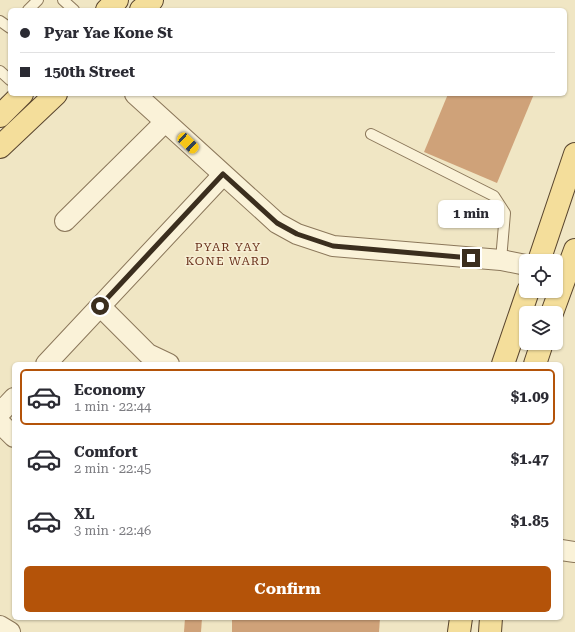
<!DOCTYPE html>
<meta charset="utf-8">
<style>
:root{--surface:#fff;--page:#f7f7f7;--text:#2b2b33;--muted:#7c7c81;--line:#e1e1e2;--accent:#b45309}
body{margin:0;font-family:"Roboto Serif",serif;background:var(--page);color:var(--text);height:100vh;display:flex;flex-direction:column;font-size:15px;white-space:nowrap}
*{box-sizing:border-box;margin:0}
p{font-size:13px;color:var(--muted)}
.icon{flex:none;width:22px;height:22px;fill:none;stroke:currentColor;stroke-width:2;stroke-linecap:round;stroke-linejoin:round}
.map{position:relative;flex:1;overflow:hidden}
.drawer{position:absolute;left:12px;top:362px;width:551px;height:258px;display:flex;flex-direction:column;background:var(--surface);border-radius:6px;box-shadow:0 1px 3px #0004}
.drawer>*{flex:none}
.top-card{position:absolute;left:8px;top:8px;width:559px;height:88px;border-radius:6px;box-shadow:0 1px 3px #0004;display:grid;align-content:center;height:88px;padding:0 12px;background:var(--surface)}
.buttons{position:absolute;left:519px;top:254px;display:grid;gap:8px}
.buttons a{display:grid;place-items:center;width:44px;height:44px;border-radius:6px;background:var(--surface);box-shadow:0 1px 3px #0004;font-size:20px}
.end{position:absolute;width:18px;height:18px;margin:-9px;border:5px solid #3b2e1e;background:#fff;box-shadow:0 0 0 2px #fff}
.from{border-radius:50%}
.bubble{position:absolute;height:28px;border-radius:6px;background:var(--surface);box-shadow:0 1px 3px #0004;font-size:13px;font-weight:700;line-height:28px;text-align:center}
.car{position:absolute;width:12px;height:24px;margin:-12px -6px;border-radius:5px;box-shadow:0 0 3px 1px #0007;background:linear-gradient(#f5c518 24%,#345 0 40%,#f5c518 0 76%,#345 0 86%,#f5c518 0)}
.top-card b{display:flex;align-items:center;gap:14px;height:38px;font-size:15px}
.top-card b+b{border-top:1px solid var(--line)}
.top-card i{width:10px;height:10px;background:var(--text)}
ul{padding:7px 0 0;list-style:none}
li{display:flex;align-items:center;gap:12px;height:56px;margin:0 8px 6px;padding:0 4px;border:2px solid transparent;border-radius:6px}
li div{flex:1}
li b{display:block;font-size:15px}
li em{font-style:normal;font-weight:700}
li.current{border-color:var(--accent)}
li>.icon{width:36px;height:36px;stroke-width:1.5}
.cta{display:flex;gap:8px;margin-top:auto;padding:8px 12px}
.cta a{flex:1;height:46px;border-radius:6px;background:var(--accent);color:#fff;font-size:16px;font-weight:700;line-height:46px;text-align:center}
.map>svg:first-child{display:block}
.building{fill:#cfa279}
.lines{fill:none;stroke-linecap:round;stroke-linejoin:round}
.lane-casing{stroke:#8b775a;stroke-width:12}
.street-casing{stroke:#8b775a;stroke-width:22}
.primary-casing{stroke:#59452e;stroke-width:24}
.lane{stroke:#faf2d8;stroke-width:10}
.street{stroke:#faf2d8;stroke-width:20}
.primary{stroke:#f4de9b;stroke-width:22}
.route{stroke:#3b2e1e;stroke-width:5}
.labels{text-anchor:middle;stroke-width:3;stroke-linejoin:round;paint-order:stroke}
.quarter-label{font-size:12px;letter-spacing:1px;fill:#69311c;stroke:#f7efd4}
</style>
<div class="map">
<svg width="575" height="632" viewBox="0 0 575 632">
<rect width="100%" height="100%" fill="#f0e6c4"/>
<!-- building -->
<g class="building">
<path d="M448 94H534L497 183 424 152Z"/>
<path d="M185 618H202L201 632H184Z"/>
<path d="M232 618H380L379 632H232Z"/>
</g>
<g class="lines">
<!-- lane casing -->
<g class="lane-casing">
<g id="lane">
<path d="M63 0 74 10"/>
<path d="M28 10 38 0"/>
<path d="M0 21 10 28"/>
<path d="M0 71 10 80"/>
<path d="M371 134 494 196 505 213 501 260"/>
</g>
</g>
<!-- street casing -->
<g class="street-casing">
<g id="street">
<path d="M135 94 277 223 297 234 333 246 501 260 526 265"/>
<path d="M65 221 165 122"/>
<path d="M100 306 148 354 169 364"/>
<path d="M46 364 223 175"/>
<path d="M0 413 14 398"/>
<path d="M0 423 14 437"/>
<path d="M561 550 575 552"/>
<path d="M0 626 10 632"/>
</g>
</g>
<!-- primary casing -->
<g class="primary-casing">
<g id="primary">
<path d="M107 10 117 0"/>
<path d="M141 10 152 0"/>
<path d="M0 116 22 94"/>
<path d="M0 147 56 94"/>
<path d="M539 261 575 154"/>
<path d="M552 313 575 250"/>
<path d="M503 364 528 291"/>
<path d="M535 364 542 343"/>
<path d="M459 632 461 618"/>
<path d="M490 632 491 618"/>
</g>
</g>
<!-- lane -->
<use href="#lane" class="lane"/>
<!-- street -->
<use href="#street" class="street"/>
<!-- primary -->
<use href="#primary" class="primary"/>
</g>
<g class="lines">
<!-- route -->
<path class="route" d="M100 306 223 174 277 223 297 234 333 246 471 258"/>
</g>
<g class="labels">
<!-- quarter labels -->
<g class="quarter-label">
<text x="228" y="251">PYAR YAY<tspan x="228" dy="14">KONE WARD</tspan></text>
</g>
</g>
</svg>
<div class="buttons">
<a><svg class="icon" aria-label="locate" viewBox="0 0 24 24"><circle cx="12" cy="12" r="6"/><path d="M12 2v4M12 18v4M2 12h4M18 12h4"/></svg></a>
<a><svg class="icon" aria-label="layers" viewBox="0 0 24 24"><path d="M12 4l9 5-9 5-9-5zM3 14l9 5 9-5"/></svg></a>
</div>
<i class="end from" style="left:100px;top:306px"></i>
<i class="end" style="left:471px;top:258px"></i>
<div class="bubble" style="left:438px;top:200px;width:66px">1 min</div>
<i class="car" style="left:188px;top:143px;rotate:133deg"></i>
<div class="top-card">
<b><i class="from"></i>Pyar Yae Kone St</b>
<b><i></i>150th Street</b>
</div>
<section class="drawer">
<ul>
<li class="current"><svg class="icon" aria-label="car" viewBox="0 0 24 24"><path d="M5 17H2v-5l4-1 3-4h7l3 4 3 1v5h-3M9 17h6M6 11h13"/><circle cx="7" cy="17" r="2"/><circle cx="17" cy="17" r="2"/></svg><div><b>Economy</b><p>1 min · 22:44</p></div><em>$1.09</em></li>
<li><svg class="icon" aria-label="car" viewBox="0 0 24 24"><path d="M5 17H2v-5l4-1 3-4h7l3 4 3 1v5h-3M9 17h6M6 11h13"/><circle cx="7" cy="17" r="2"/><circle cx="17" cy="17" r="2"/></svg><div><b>Comfort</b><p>2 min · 22:45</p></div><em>$1.47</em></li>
<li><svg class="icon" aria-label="car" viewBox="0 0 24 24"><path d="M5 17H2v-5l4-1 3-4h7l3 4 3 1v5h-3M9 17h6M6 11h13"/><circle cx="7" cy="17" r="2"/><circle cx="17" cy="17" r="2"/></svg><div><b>XL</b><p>3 min · 22:46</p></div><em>$1.85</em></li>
</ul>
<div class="cta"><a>Confirm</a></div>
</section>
</div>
